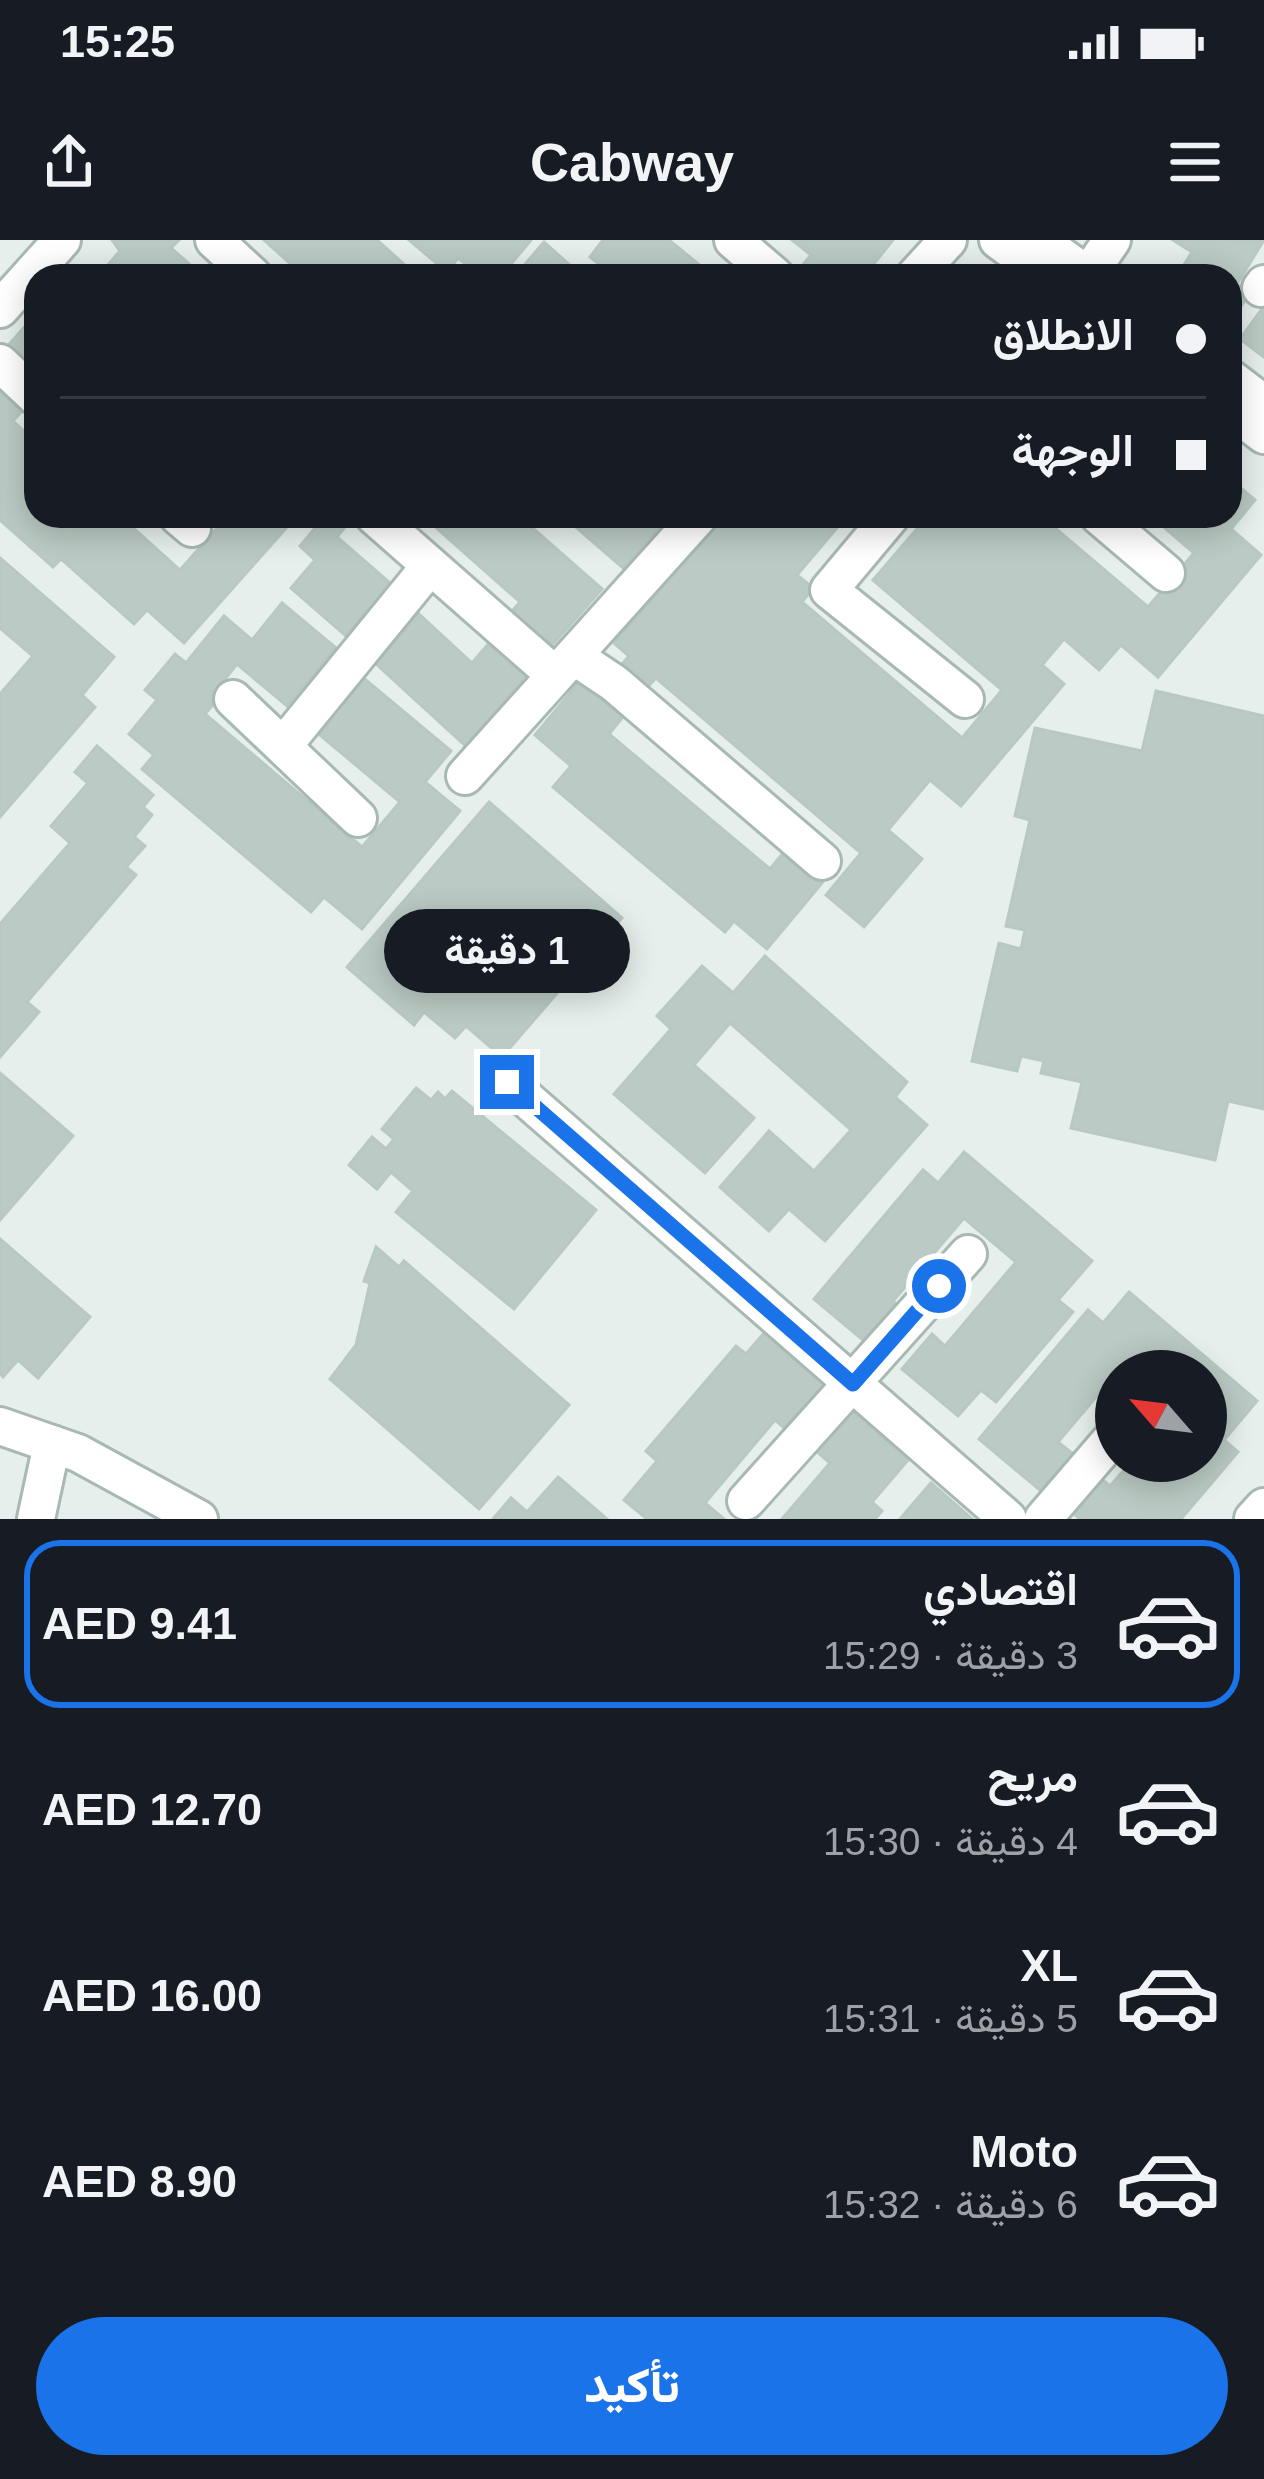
<!DOCTYPE html>
<html lang="ar">
<meta charset="utf-8">
<style>
:root{--surface:#171b24;--page:#20242c;--text:#f1f3f6;--muted:#9ea1a6;--line:#363941;--accent:#1a73e8}
body{margin:0;font-family:Arial,Vazirmatn,sans-serif;background:var(--page);color:var(--text);direction:rtl;height:100vh;display:flex;flex-direction:column;font-size:45px;white-space:nowrap}
*{box-sizing:border-box;margin:0}
p{font-size:39px;color:var(--muted)}
.icon{flex:none;width:66px;height:66px;fill:none;stroke:currentColor;stroke-width:2;stroke-linecap:round;stroke-linejoin:round}
.map{position:relative;height:1279px;overflow:hidden;direction:ltr}
.side{display:flex;flex-direction:column;background:var(--surface);flex:1}
.side>*{flex:none}
.banner{position:absolute;left:24px;top:24px;width:1218px;height:264px;border-radius:36px;box-shadow:0 6px 30px #0003;direction:rtl;display:grid;align-content:center;height:264px;padding:0 36px;background:var(--surface)}
.needle{width:78px;rotate:298deg}
.buttons{position:absolute;left:1095px;top:1110px;display:grid;gap:24px}
.buttons a{display:grid;place-items:center;width:132px;height:132px;border-radius:50%;background:var(--surface);box-shadow:0 6px 30px #0003;font-size:60px}
.end{position:absolute;width:54px;height:54px;margin:-27px;border:15px solid #1a73e8;background:#fff;box-shadow:0 0 0 6px #fff}
.from{border-radius:50%}
.bubble{position:absolute;height:84px;border-radius:42px;background:var(--surface);box-shadow:0 6px 30px #0003;font-size:39px;font-weight:800;line-height:84px;text-align:center;direction:rtl}
.banner b{display:flex;align-items:center;gap:42px;height:114px;font-size:45px}
.banner b+b{border-top:3px solid var(--line)}
.banner i{width:30px;height:30px;background:var(--text)}
ul{padding:21px 0 0;list-style:none}
li{display:flex;align-items:center;gap:36px;height:168px;margin:0 24px 18px;padding:0 12px;border:6px solid transparent;border-radius:36px}
li div{flex:1}
li b{display:block;font-size:45px}
li em{font-style:normal;font-weight:800}
li.current{border-color:var(--accent)}
li>.icon{width:108px;height:108px;stroke-width:1.5}
.action{display:flex;gap:24px;margin-top:auto;padding:24px 36px}
.action a{flex:1;height:138px;border-radius:72px;background:var(--accent);color:#fff;font-size:48px;font-weight:800;line-height:138px;text-align:center}
.status{display:flex;justify-content:space-between;align-items:center;height:84px;padding:0 60px;background:var(--surface);direction:ltr}
.status svg{height:33px;fill:currentColor}
header{display:flex;justify-content:space-between;align-items:center;height:156px;padding:0 36px;background:var(--surface);font-size:54px;font-weight:800}
.map>svg:first-child{display:block}
.building{fill:#bbcac4;stroke:#b8c9c2;stroke-width:3}
.lines{fill:none;stroke-linecap:round;stroke-linejoin:round}
.minor-casing{stroke:#a8b8b2;stroke-width:42}
.minor{stroke:#fff;stroke-width:36}
.route{stroke:#1a73e8;stroke-width:15}
</style>
<div class="status"><b>15:25</b><svg viewBox="0 0 49 12"><path d="M0 12V9h3v3zM5 12V6h3v6zM10 12V3h3v9zM15 12V0h3v12zM26 1h20v11H26zM47 4h2v5h-2z"/></svg></div>
<header><svg class="icon" aria-label="menu" viewBox="0 0 24 24"><path d="M4 6h16M4 12h16M4 18h16"/></svg>Cabway<svg class="icon" aria-label="share" viewBox="0 0 24 24"><path d="M12 15V3M7 8l5-5 5 5M5 13v7h14v-7"/></svg></header>
<div class="map">
<svg width="1264" height="1279" viewBox="0 0 1264 1279">
<rect width="100%" height="100%" fill="#e6efeb"/>
<!-- building -->
<g class="building">
<path d="M112 0H179L171 8 203 36H116L106 27 120 11Z"/>
<path d="M264 0H377L417 36H304Z"/>
<path d="M409 0H531L501 36H481L458 18 447 32Z"/>
<path d="M603 0H669L713 36H614L590 17Z"/>
<path d="M792 0H893L864 36H794L811 15Z"/>
<path d="M1173 0H1264L1237 44 1250 53 1230 83V36H1177L1192 12Z"/>
<path d="M544 2 582 36H515Z"/>
<path d="M1264 66V117L1240 99Z"/>
<path d="M36 74V138L4 110Z"/>
<path d="M0 137 29 163 13 181 36 202V276H120L180 330 225 279 221 276H275L287 287 184 403 147 370 134 384 61 319 53 327 0 280Z"/>
<path d="M1230 239 1255 260 1231 289 1261 315 1158 437 1121 405 1099 430 1064 399 1042 425 1064 444 961 566 930 540 888 590 922 619 864 687 826 655 861 613 656 438 643 452 617 430 629 416 614 403 722 276H847L797 335 813 348 802 362 962 498 1002 450 873 340 928 276H1041L1148 367 1194 313 1151 276H1230Z"/>
<path d="M301 276H354L337 297 391 344 346 396 291 348 315 320 300 306 315 288Z"/>
<path d="M423 276H519L602 349 546 412 507 377 520 362Z"/>
<path d="M563 276H669L623 328Z"/>
<path d="M0 318 114 417 82 455 95 467 0 577V454L33 416 0 388Z"/>
<path d="M282 363 336 408 287 466 237 424 212 455 217 460 205 474 362 607 400 562 314 490 360 435 451 511 425 542 460 571 362 689 324 657 311 672 142 529 154 515 129 494 157 460 145 450 175 414 186 423 224 376 252 400Z"/>
<path d="M419 374 472 423 490 402 534 442 471 511 375 423Z"/>
<path d="M584 436 627 472 609 494 770 629 784 612 822 643 767 709 734 681 725 692 553 547 571 526 535 495Z"/>
<path d="M1156 451 1264 476V869L1228 861 1215 920 1071 888 1082 842 1041 833 1044 821 1021 816 1017 831 972 821 999 703 1021 709 1025 690 1006 686 1030 580 1015 576 1035 488 1142 511Z"/>
<path d="M97 506 153 555 143 567 152 575 134 597 145 606 126 627 136 635 27 762 39 772 0 817V684L70 603 51 586 88 543 75 532Z"/>
<path d="M489 562 622 678 502 817 466 786 455 798 424 772 414 785 347 727Z"/>
<path d="M765 716 907 842 895 857 927 885 825 1001 789 969 769 991 720 947 769 891 814 931 851 890 730 783 694 825 754 878 705 933 614 854 671 789 657 776 702 726 733 753Z"/>
<path d="M0 833 73 896 0 980Z"/>
<path d="M416 848 431 860 438 852 445 859 452 851 596 970 514 1069 396 972 413 951 391 932 377 949 349 925 372 897 386 909 394 899 382 889Z"/>
<path d="M964 912 1092 1021 1058 1060 1073 1072 996 1162 981 1150 958 1176 902 1129 932 1094 945 1106 1016 1022 964 978 893 1061 907 1074 876 1111 814 1059 923 930 938 943Z"/>
<path d="M0 999 90 1077 38 1138 18 1120 3 1137 0 1133Z"/>
<path d="M376 1007 399 1027 404 1021 569 1165 479 1269 330 1139 356 1105 370 1043 364 1041Z"/>
<path d="M1129 1052 1257 1161 1224 1200 1238 1212 1181 1279H1080L1068 1269 1096 1234 1110 1246 1132 1221H1206V1131H1144L1129 1118 1058 1202 1073 1214 1041 1251 979 1199 1088 1070 1103 1083Z"/>
<path d="M765 1092 832 1149 792 1195 775 1180 705 1263 724 1279H647L624 1260 657 1221 646 1211 736 1106 746 1114Z"/>
<path d="M849 1168 909 1219 872 1262 882 1271 875 1279H782L830 1223 814 1209Z"/>
<path d="M558 1237 607 1279H493L511 1258 527 1272Z"/>
<path d="M931 1243 972 1279H900Z"/>
</g>
<g class="lines">
<!-- minor casing -->
<g class="minor-casing">
<g id="minor">
<path d="M214 0 253 36"/>
<path d="M733 0 775 36"/>
<path d="M998 0 1047 36"/>
<path d="M1039 0 1089 36"/>
<path d="M1088 35 1112 0"/>
<path d="M915 36 948 0"/>
<path d="M1261 48 1264 44"/>
<path d="M0 69 62 0"/>
<path d="M0 123 36 157"/>
<path d="M1230 138 1264 164"/>
<path d="M1230 169 1264 195"/>
<path d="M178 276 192 288"/>
<path d="M374 276 555 435"/>
<path d="M891 276 829 350 965 459"/>
<path d="M1099 276 1166 333"/>
<path d="M575 417 614 443 822 621"/>
<path d="M233 459 358 578"/>
<path d="M283 506 430 326"/>
<path d="M465 536 699 276"/>
<path d="M507 842 1008 1279"/>
<path d="M0 1186 78 1213 199 1279"/>
<path d="M746 1261 968 1014"/>
<path d="M36 1279 52 1204"/>
<path d="M1043 1279 1116 1194"/>
<path d="M1253 1279 1264 1267"/>
</g>
</g>
<!-- minor -->
<use href="#minor" class="minor"/>
</g>
<g class="lines">
<!-- route -->
<path class="route" d="M507 842 853 1144 939 1046"/>
</g>
</svg>
<div class="buttons">
<a><svg class="needle" viewBox="-14 -14 28 28"><path d="M0-13l5 13h-10z" fill="#e53935"/><path d="M0 13l5-13h-10z" fill="#9ea1a6"/></svg></a>
</div>
<i class="end from" style="left:939px;top:1046px"></i>
<i class="end" style="left:507px;top:842px"></i>
<div class="bubble" style="left:384px;top:669px;width:246px">1 دقيقة</div>
<div class="banner">
<b><i class="from"></i>الانطلاق</b>
<b><i></i>الوجهة</b>
</div>
</div>
<section class="side">
<ul>
<li class="current"><svg class="icon" aria-label="car" viewBox="0 0 24 24"><path d="M5 17H2v-5l4-1 3-4h7l3 4 3 1v5h-3M9 17h6M6 11h13"/><circle cx="7" cy="17" r="2"/><circle cx="17" cy="17" r="2"/></svg><div><b>اقتصادي</b><p>3 دقيقة · 15:29</p></div><em>AED 9.41</em></li>
<li><svg class="icon" aria-label="car" viewBox="0 0 24 24"><path d="M5 17H2v-5l4-1 3-4h7l3 4 3 1v5h-3M9 17h6M6 11h13"/><circle cx="7" cy="17" r="2"/><circle cx="17" cy="17" r="2"/></svg><div><b>مريح</b><p>4 دقيقة · 15:30</p></div><em>AED 12.70</em></li>
<li><svg class="icon" aria-label="car" viewBox="0 0 24 24"><path d="M5 17H2v-5l4-1 3-4h7l3 4 3 1v5h-3M9 17h6M6 11h13"/><circle cx="7" cy="17" r="2"/><circle cx="17" cy="17" r="2"/></svg><div><b>XL</b><p>5 دقيقة · 15:31</p></div><em>AED 16.00</em></li>
<li><svg class="icon" aria-label="car" viewBox="0 0 24 24"><path d="M5 17H2v-5l4-1 3-4h7l3 4 3 1v5h-3M9 17h6M6 11h13"/><circle cx="7" cy="17" r="2"/><circle cx="17" cy="17" r="2"/></svg><div><b>Moto</b><p>6 دقيقة · 15:32</p></div><em>AED 8.90</em></li>
</ul>
<div class="action"><a>تأكيد</a></div>
</section>
